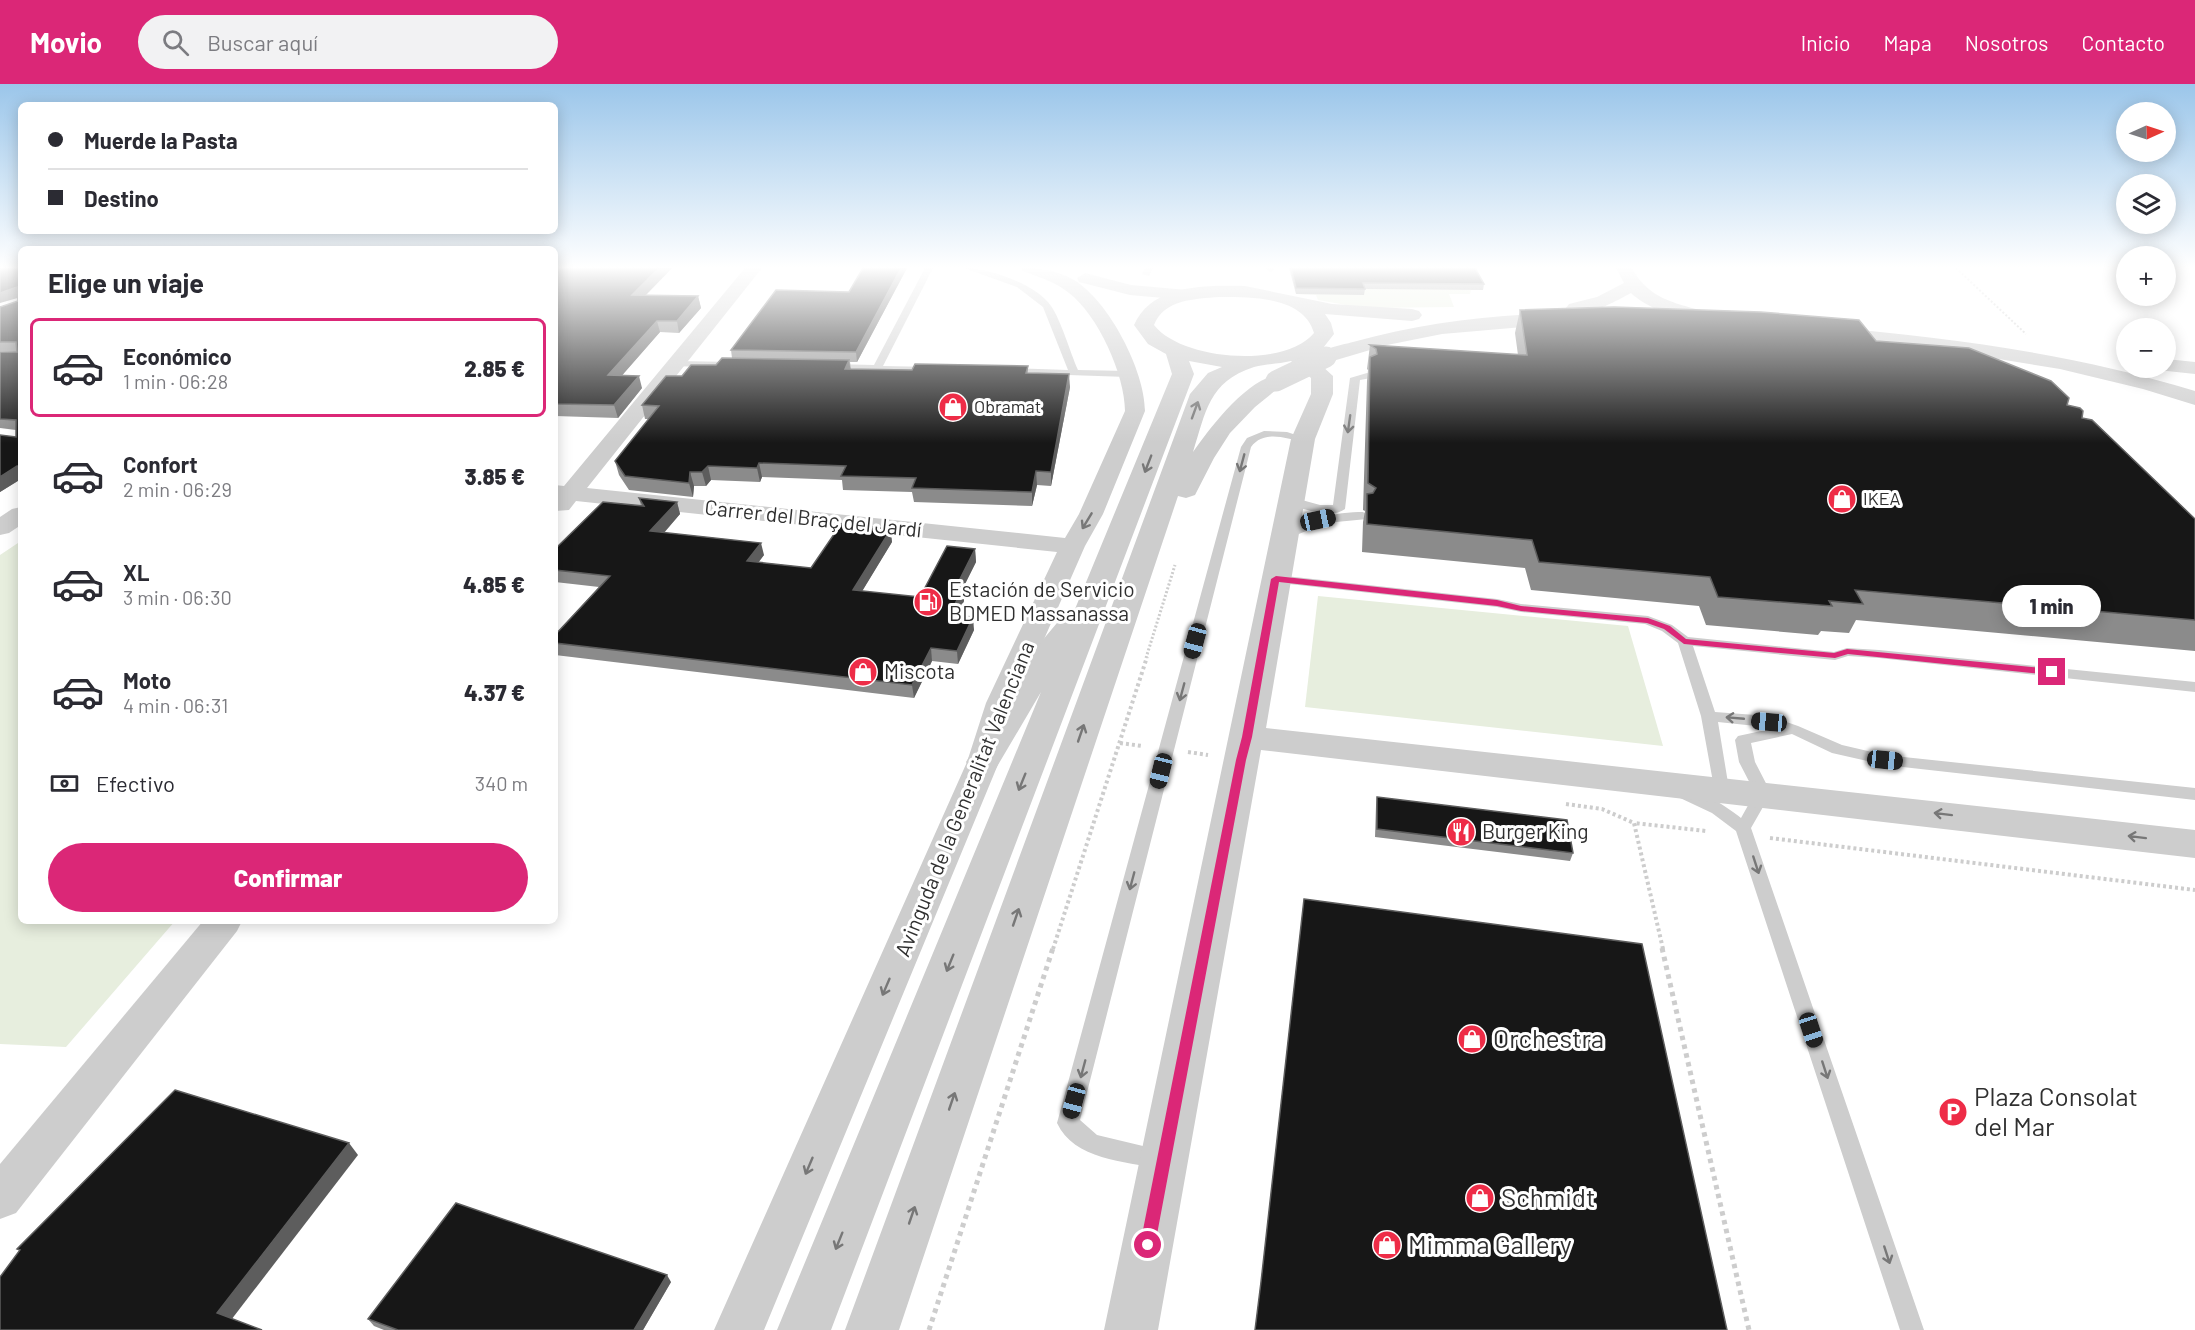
<!DOCTYPE html>
<html lang="es">
<meta charset="utf-8">
<style>
:root{--surface:#fff;--page:#f2f2f3;--text:#2b2b33;--muted:#7c7c81;--line:#e1e1e2;--accent:#db2777}
body{margin:0;font-family:Barlow,sans-serif;background:var(--page);color:var(--text);height:100vh;display:flex;flex-direction:column;font-size:22px;white-space:nowrap}
*{box-sizing:border-box;margin:0}
p{font-size:20px;color:var(--muted)}
.icon{flex:none;width:33px;height:33px;fill:none;stroke:currentColor;stroke-width:2;stroke-linecap:round;stroke-linejoin:round}
.map{position:relative;flex:1;overflow:hidden}
.sheet{position:absolute;left:18px;top:162px;width:540px;height:678px;display:flex;flex-direction:column;background:var(--surface);border-radius:9px;box-shadow:0 3px 15px #0003}
.sheet>*{flex:none}
.banner{position:absolute;left:18px;top:18px;width:540px;height:132px;border-radius:9px;box-shadow:0 3px 15px #0003;display:grid;align-content:center;height:132px;padding:0 30px;background:var(--surface)}
.needle{width:39px;rotate:87deg}
.buttons{position:absolute;left:2116px;top:18px;display:grid;gap:12px}
.buttons a{display:grid;place-items:center;width:60px;height:60px;border-radius:50%;background:var(--surface);box-shadow:0 3px 15px #0003;font-size:30px}
.end{position:absolute;width:27px;height:27px;margin:-14px;border:8px solid #db2777;background:#fff;box-shadow:0 0 0 3px #fff}
.from{border-radius:50%}
.bubble{position:absolute;height:42px;border-radius:21px;background:var(--surface);box-shadow:0 3px 15px #0003;font-size:20px;font-weight:800;line-height:42px;text-align:center}
.car{position:absolute;width:18px;height:36px;margin:-18px -9px;border-radius:8px;box-shadow:0 0 4px 2px #0007;background:linear-gradient(#222 24%,#8ab4d8 0 40%,#222 0 76%,#8ab4d8 0 86%,#222 0)}
.banner b{display:flex;align-items:center;gap:21px;height:57px;font-size:22px}
.banner b+b{border-top:2px solid var(--line)}
.banner i{width:15px;height:15px;background:var(--text)}
ul{padding:0;list-style:none}
li{display:flex;align-items:center;gap:18px;height:99px;margin:0 12px 9px;padding:0 18px;border:3px solid transparent;border-radius:9px}
li div{flex:1}
li b{display:block;font-size:22px}
li em{font-style:normal;font-weight:800}
li.active{border-color:var(--accent)}
li>.icon{width:54px;height:54px;stroke-width:1.5}
h2{padding:0 30px;font-size:27px;line-height:72px}
.pay{display:flex;align-items:center;gap:15px;height:66px;padding:0 30px;font-size:22px}
.pay p{margin-inline-start:auto}
.action{display:flex;gap:12px;margin-top:auto;padding:12px 30px}
.action a{flex:1;height:69px;border-radius:36px;background:var(--accent);color:#fff;font-size:24px;font-weight:800;line-height:69px;text-align:center}
header{display:flex;align-items:center;gap:36px;box-sizing:border-box;height:84px;padding:0 30px;background:var(--accent);color:#fff}
header strong{font-size:28px}
nav{display:flex;gap:33px;margin-inline-start:auto;font-size:21px}
.search{width:420px;height:54px;background:var(--page);display:flex;align-items:center;gap:15px;box-sizing:border-box;padding:0 21px;border-radius:33px;color:var(--muted);font-size:22px}
.map>svg:first-child{display:block}
.green{fill:#e7eede}
.lines{fill:none;stroke-linecap:round;stroke-linejoin:round}
.path-far3{stroke:#cdcdcd;stroke-width:2;stroke-dasharray:2 2;stroke-linecap:butt}
.path-far2{stroke:#cdcdcd;stroke-width:3;stroke-dasharray:2 2;stroke-linecap:butt}
.path-far1{stroke:#cdcdcd;stroke-width:4;stroke-dasharray:3 3;stroke-linecap:butt}
.path{stroke:#cdcdcd;stroke-width:5;stroke-dasharray:4.5 4.5;stroke-linecap:butt}
.service{fill:#cdcdcd;fill-rule:evenodd}
.minor{fill:#cdcdcd;fill-rule:evenodd}
.tertiary{fill:#cdcdcd;fill-rule:evenodd}
.tertiary-bridge{stroke:#cdcdcd;stroke-width:21}
.wall{fill:#8b8b8b}
.shaded-wall{fill:#5d5d5d}
.building{fill:#171717;stroke:#5d5d5d;stroke-width:1.5}
.oneway{stroke:#777}
.route{fill:#db2777}
.labels{text-anchor:middle;stroke-width:6;stroke-linejoin:round;paint-order:stroke}
.far-poi-label{font-size:18px;fill:#303030;stroke:#fff;text-anchor:start}
.street-label{font-size:21px;fill:#303030;stroke:#fff}
.poi-label{font-size:21px;fill:#303030;stroke:#fff;text-anchor:start}
.near-poi-label{font-size:26px;fill:#303030;stroke:#fff;text-anchor:start}
</style>
<header>
<strong>Movio</strong>
<div class="search"><svg class="icon" aria-label="search" viewBox="0 0 24 24"><circle cx="10" cy="10" r="6"/><path d="M15 15l6 6"/></svg>Buscar aquí</div>
<nav><a>Inicio</a><a>Mapa</a><a>Nosotros</a><a>Contacto</a></nav>
</header>
<div class="map">
<svg width="2195" height="1246" viewBox="0 0 2195 1246">
<rect width="100%" height="100%" fill="#fff"/>
<!-- green -->
<g class="green">
<path d="M1290 184 1471 206 1470 210H1449L1454 223 1363 224 1318 216 1316 211 1297 210Z"/>
<path d="M21 457V837H175L66 963 0 960V471Z"/>
<path d="M1318 512 1628 542 1663 662 1305 623Z"/>
</g>
<g class="lines">
<!-- path-far3 -->
<path class="path-far3" d="M1956 184 2026 250"/>
<!-- path-far2 -->
<path class="path-far2" d="M1146 574 1175 481"/>
<!-- path-far1 -->
<g class="path-far1">
<path d="M1120 659 1142 662"/>
<path d="M1188 668 1208 671"/>
<path d="M1566 720 1602 725 1634 739"/>
<path d="M1770 754 2195 806"/>
<path d="M1053 865 1147 573"/>
<path d="M1663 865 1634 739 1706 747"/>
</g>
<!-- path -->
<g class="path">
<path d="M1662 864 1749 1246"/>
<path d="M929 1246 1053 864"/>
</g>
<!-- service -->
<g class="service">
<path d="M925 184H933L883 282 933 283 938 286 936 288 828 285V281L831 280 874 281Z"/>
<path d="M964 184C989 184 1036 200 1051 222 1061 236 1070 268 1078 286L1128 287 1133 290 1128 293 1005 289V285L1008 284 1068 286 1043 223 1017 203Z"/>
<path d="M1145 184H1153L1149 192 1142 190Z"/>
<path d="M1265 184H1273L1274 186 1270 188Z"/>
<path d="M676 277 735 278 740 281 735 284 673 282 671 280Z"/>
<path d="M1367 289 1371 290V294L1360 296 1345 425C1331 436 1302 424 1287 420L1285 417 1291 413 1320 421H1333L1350 294Z"/>
<path d="M1264 347 1287 348 1308 355 1303 358C1285 354 1264 346 1251 363L1080 1036 1097 1051 1168 1068 1171 1075 1168 1082 1160 1085C1125 1077 1074 1076 1057 1039L1241 363 1247 354Z"/>
<path d="M1363 428 1369 432 1367 435 1326 439 1284 456 1278 452C1295 435 1339 428 1363 428Z"/>
<path d="M1276 491 1497 515 1521 520 1648 532 1672 541 1688 553 1834 568 1847 564 1879 566 2195 598V608L1879 574 1848 572 1835 576 1693 562 1715 628 1769 632 1798 642 1842 661 1885 671 2195 704V716L1885 681 1832 669 1792 650 1751 659 1755 678 1771 709 1751 744 1924 1246H1900L1736 747 1712 729 1678 713 1676 709 1678 705C1694 700 1728 724 1741 734L1755 709 1739 678 1735 656 1738 652 1775 644 1718 638 1729 705 1727 709H1715L1701 632 1678 559 1662 547 1645 540 1521 528 1497 523 1271 498 1269 495 1271 492Z"/>
</g>
<!-- minor -->
<g class="minor">
<path d="M745 184H762L587 404 1065 454 1079 430 1125 327C1125 291 1098 231 1069 209 1056 198 1039 193 1023 187L1021 184C1041 184 1056 186 1074 196 1109 217 1145 287 1145 327L1103 430 1085 462 1016 619 999 678 764 1246H714L967 678 986 619 1057 468 576 417 569 426 555 427V401L564 402Z"/>
<path d="M1616 184H1632C1646 211 1669 218 1696 225L1699 229 1696 233C1678 237 1644 222 1631 209 1614 218 1589 233 1569 228L1566 224 1569 220 1597 213 1624 199Z"/>
<path d="M1085 189 1131 201 1187 206 1193 207 1196 211 1193 215 1187 216 1130 211 1079 198 1077 194Z"/>
<path d="M21 423V441L9 449 0 451V433L12 425Z"/>
<path d="M203 837H242L237 847 16 1129 0 1135V1080Z"/>
</g>
<!-- tertiary -->
<g class="tertiary">
<path d="M1245 202 1332 220 1412 225 1419 227 1422 231 1419 235 1412 237 1325 230 1331 239 1334 250 1323 264 1310 271 1333 292V310L1315 355 1266 644 2195 746V774L1261 666 1158 1246H1104L1291 355 1311 310V294L1291 277C1279 280 1265 280 1254 283 1208 298 1206 328 1193 368 1208 346 1254 285 1284 292L1287 297 1255 323 1230 349 1214 374 1195 411 1186 414 1178 412 899 1246H845L1190 310 1208 289 1222 283 1189 277 1194 290 831 1246H777L1041 608 995 686 983 690 971 686 966 678 1031 570 1067 527 1075 525 1172 290 1166 270 1148 260 1134 241C1152 200 1206 201 1245 202ZM1219 213C1250 213 1304 212 1314 249 1284 285 1181 276 1154 241 1164 215 1195 215 1219 213Z"/>
<path d="M1561 229 1568 231 1571 235 1568 239 1442 250 1387 261 1326 279 1319 277 1315 273C1322 264 1342 261 1353 258 1421 239 1490 231 1561 229Z"/>
<path d="M1828 243C1953 254 2075 270 2195 307V321L2143 305 2060 285 1968 270 1821 253 1818 249 1821 245Z"/>
<path d="M2166 275 2195 278V290L2158 286 2157 284H2166Z"/>
</g>
<!-- tertiary-bridge -->
<path class="tertiary-bridge" d="M1276 297 1326 273"/>
</g>
<!-- wall -->
<g class="wall">
<path d="M21 184V395L0 408V351L16 353V346L0 344V268H17L0 267V223L18 217Z"/>
<path d="M560 184H672L646 211 698 212 701 224 679 249 660 248 622 291 642 304 618 334 555 332V189Z"/>
<path d="M863 184H907L857 278H850L851 285 912 286 1028 282V289L1070 303 1051 402 1037 401 1032 422 914 418 912 408 843 406 842 396 762 393 760 398 711 396 706 402H694L693 413 629 406 619 391 615 377 649 335H645L642 321 682 292 716 281 732 274 731 266 849 208Z"/>
<path d="M1289 184H1475L1484 200 1483 206 1365 205 1364 211 1296 210Z"/>
<path d="M1520 226 1876 257 2067 321 2082 334 2195 435V567L1856 536 1849 549 1821 547 1818 551 1706 541 1699 522 1531 506 1525 484 1362 468 1363 438 1365 427 1363 426 1367 297 1368 286 1367 285 1370 261 1518 271 1515 249Z"/>
<path d="M639 414 677 418 680 430 664 449 764 471 758 478 811 484 892 458 862 507 920 513 975 465 976 478 963 504 964 517 957 531 974 546 958 580 932 577 914 614 555 571V551L599 503 555 498V465L641 422Z"/>
<path d="M1377 713 1573 769 1570 777 1375 753 1376 721Z"/>
<path d="M1304 815 1727 1246 1260 1207Z"/>
<path d="M671 1198 643 1246H384L374 1242 368 1235Z"/>
</g>
<!-- shaded-wall -->
<g class="shaded-wall">
<path d="M659 184H672L635 222 632 211Z"/>
<path d="M901 184H907L857 278 856 268Z"/>
<path d="M17 203 21 213 0 219V209Z"/>
<path d="M698 212 701 224 679 249 677 237Z"/>
<path d="M657 237 660 248 612 303 608 291Z"/>
<path d="M849 276 851 289 845 285Z"/>
<path d="M1069 290 1070 303 1051 402V388Z"/>
<path d="M639 292 642 304 618 334 614 321Z"/>
<path d="M759 379 762 393 760 398 757 384Z"/>
<path d="M17 382 21 388V395L0 408V393Z"/>
<path d="M708 382 711 396 706 402 702 388Z"/>
<path d="M1036 387 1037 401 1032 422V408Z"/>
<path d="M690 388 694 402 693 413 689 399Z"/>
<path d="M677 418 680 430 654 460 650 447Z"/>
<path d="M891 445 892 458 855 519 853 506Z"/>
<path d="M761 459 764 471 750 490 747 477Z"/>
<path d="M975 465 976 478 957 516 956 503Z"/>
<path d="M963 504 964 517 951 543 950 530Z"/>
<path d="M973 533 974 546 958 580 957 567Z"/>
<path d="M931 564 932 577 914 614 912 601Z"/>
<path d="M349 1059 358 1071 228 1240 217 1229Z"/>
<path d="M667 1191 671 1198 643 1246H634Z"/>
</g>
<!-- building -->
<g class="building">
<path d="M0 184H21V382H17L0 393V351L16 353V336L0 335V268H17L16 258H0V223L18 217 17 203 0 209Z"/>
<path d="M560 184H659L632 211 698 212 677 237H657L608 291 639 292 614 321 555 320V189Z"/>
<path d="M863 184H901L856 268 731 266 776 206 849 208Z"/>
<path d="M1291 184H1475L1484 200 1363 199 1365 205 1296 204Z"/>
<path d="M1614 223 1761 228 1859 236 1876 257 1969 264 2051 297 2069 314 2067 321 2080 324 2083 327 2082 334 2092 336 2195 435V536L1855 506 1863 520 1829 517 1832 522 1718 513 1710 493 1539 478 1532 456 1367 440V410L1373 409 1376 404 1368 399 1370 273 1377 270 1376 265 1370 261 1527 271 1520 226Z"/>
<path d="M722 274 849 276 845 285 912 286 915 280 1028 282 1026 289 1069 290 1051 388 1036 387 1032 408 912 404 916 394 841 392 846 382 759 379 757 384 708 382 702 388H690L689 399 625 392 615 377 659 322 642 321 666 292H682L691 281H716Z"/>
<path d="M639 414 677 418 650 447 761 459 747 477 811 484 841 440 891 445 853 506 920 513 947 462 975 465 956 503 963 504 950 530 973 533 957 567 931 564 912 601 555 559V551L610 492 555 486V465L603 418 644 422Z"/>
<path d="M1377 713 1567 736 1573 769 1377 745Z"/>
<path d="M1304 815 1642 860 1727 1246H1255L1261 1198Z"/>
<path d="M175 1006 349 1059 217 1229 262 1246H0V1193L20 1166 17 1165Z"/>
<path d="M456 1119 667 1191 634 1246H398L368 1235Z"/>
</g>
<!-- one-way arrows -->
<defs><path id="oneway-shaft" d="M-6 0H5M1.5-3L5.5 0L1.5 3" fill="none" stroke-width="1.6" stroke-linecap="round" stroke-linejoin="round" transform="scale(1.5)"/></defs>
<g class="oneway">
<use href="#oneway-shaft" transform="translate(1195 326) rotate(-70)"/>
<use href="#oneway-shaft" transform="translate(1349 340) rotate(98)"/>
<use href="#oneway-shaft" transform="translate(1242 379) rotate(105)"/>
<use href="#oneway-shaft" transform="translate(1148 380) rotate(111)"/>
<use href="#oneway-shaft" transform="translate(1087 437) rotate(121)"/>
<use href="#oneway-shaft" transform="translate(1182 608) rotate(105)"/>
<use href="#oneway-shaft" transform="translate(1735 634) rotate(-175)"/>
<use href="#oneway-shaft" transform="translate(1081 649) rotate(-71)"/>
<use href="#oneway-shaft" transform="translate(1022 698) rotate(112)"/>
<use href="#oneway-shaft" transform="translate(1943 730) rotate(-173)"/>
<use href="#oneway-shaft" transform="translate(2137 753) rotate(-173)"/>
<use href="#oneway-shaft" transform="translate(1756 781) rotate(72)"/>
<use href="#oneway-shaft" transform="translate(1132 797) rotate(105)"/>
<use href="#oneway-shaft" transform="translate(1016 833) rotate(-71)"/>
<use href="#oneway-shaft" transform="translate(950 879) rotate(112)"/>
<use href="#oneway-shaft" transform="translate(886 903) rotate(113)"/>
<use href="#oneway-shaft" transform="translate(1083 985) rotate(105)"/>
<use href="#oneway-shaft" transform="translate(1825 986) rotate(72)"/>
<use href="#oneway-shaft" transform="translate(952 1017) rotate(-71)"/>
<use href="#oneway-shaft" transform="translate(809 1082) rotate(113)"/>
<use href="#oneway-shaft" transform="translate(912 1131) rotate(-71)"/>
<use href="#oneway-shaft" transform="translate(839 1157) rotate(112)"/>
<use href="#oneway-shaft" transform="translate(1887 1171) rotate(72)"/>
</g>
<!-- sky -->
<linearGradient id="sky" x2="0" y2="1"><stop stop-color="#9bc6ea"/><stop offset="0.51" stop-color="#fff"/><stop offset="1" stop-color="#fff" stop-opacity="0"/></linearGradient>
<rect width="2195" height="359" fill="url(#sky)"/>
<!-- route -->
<path class="route" d="M1276 492 1497 516 1521 522 1648 534 1670 542 1686 555 1834 569 1847 565 2052 585 2056 588 2052 591 1848 570 1835 574 1684 560 1664 545 1647 539 1521 527 1497 522 1279 498 1252 653 1246 676 1155 1161 1153 1166 1148 1168 1142 1166 1140 1161 1236 676 1242 653 1271 495Z"/>
<!-- icons -->
<defs>
<g id="shop-disc" transform="scale(1.5)"><circle r="9.5" fill="#ee2c47" stroke="#fff"/><path d="M-5-2.5h2.3a2.7 3.5 0 0 1 5.4 0H5L5.5 6h-11ZM-1.5-2.5h3a1.5 2.3 0 0 0-3 0Z" fill="#fff"/></g>
<g id="fuel-disc" transform="scale(1.5)"><circle r="9.5" fill="#ee2c47" stroke="#fff"/><path d="M-5.5-6h7V0h2V4h1.3V-2.5L3-4.5l.8-.8L6-3V5H2.5V1h-1V6h-7ZM-4.2-4.7v3.2H.2V-4.7Z" fill="#fff"/></g>
<g id="restaurant-disc" transform="scale(1.5)"><circle r="9.5" fill="#ee2c47" stroke="#fff"/><path d="M-5-6h1v4h1v-4h1v4h1v-4h1v5L-1.5 .5V6h-2V.5L-5-1ZM5-6V6H3V1.5H1.5Q1.5-4 5-6Z" fill="#fff"/></g>
<g id="parking-disc" transform="scale(1.5)"><circle r="9.5" fill="#ee2c47" stroke="#fff"/><path d="M-3.5-5.5H1a3.5 3.5 0 0 1 0 7H-1V5.5H-3.5ZM-1-3.4V-.6H.8a1.4 1.4 0 0 0 0-2.8Z" fill="#fff"/></g>
</defs>
<g fill-rule="evenodd">
<use href="#shop-disc" x="953" y="323"/>
<use href="#shop-disc" x="1842" y="415"/>
<use href="#fuel-disc" x="928" y="518"/>
<use href="#shop-disc" x="863" y="588"/>
<use href="#restaurant-disc" x="1461" y="748"/>
<use href="#shop-disc" x="1472" y="955"/>
<use href="#parking-disc" x="1953" y="1028"/>
<use href="#shop-disc" x="1480" y="1114"/>
<use href="#shop-disc" x="1387" y="1161"/>
</g>
<g class="labels">
<!-- far-poi labels -->
<g class="far-poi-label">
<text x="974" y="329">Obramat</text>
<text x="1863" y="421">IKEA</text>
</g>
<!-- street labels -->
<g class="street-label">
<text transform="translate(813 435) rotate(6)" y="7">Carrer del Braç del Jardí</text>
<text transform="translate(965 715) rotate(-68)" y="7">Avinguda de la Generalitat Valenciana</text>
</g>
<!-- poi labels -->
<g class="poi-label">
<text x="949" y="513">Estación de Servicio<tspan x="949" dy="24">BDMED Massanassa</tspan></text>
<text x="884" y="595">Miscota</text>
<text x="1482" y="755">Burger King</text>
</g>
<!-- near-poi labels -->
<g class="near-poi-label">
<text x="1493" y="964">Orchestra</text>
<text x="1974" y="1022">Plaza Consolat<tspan x="1974" dy="30">del Mar</tspan></text>
<text x="1501" y="1123">Schmidt</text>
<text x="1408" y="1170">Mimma Gallery</text>
</g>
</g>
</svg>
<div class="buttons">
<a><svg class="needle" viewBox="-14 -14 28 28"><path d="M0-13l5 13h-10z" fill="#e53935"/><path d="M0 13l5-13h-10z" fill="#7c7c81"/></svg></a>
<a><svg class="icon" aria-label="layers" viewBox="0 0 24 24"><path d="M12 4l9 5-9 5-9-5zM3 14l9 5 9-5"/></svg></a>
<a>+</a>
<a>−</a>
</div>
<i class="end from" style="left:1148px;top:1161px"></i>
<i class="end" style="left:2052px;top:588px"></i>
<div class="bubble" style="left:2002px;top:501px;width:99px">1 min</div>
<i class="car" style="left:1318px;top:436px;rotate:78deg"></i>
<i class="car" style="left:1195px;top:557px;rotate:195deg"></i>
<i class="car" style="left:1769px;top:638px;rotate:275deg"></i>
<i class="car" style="left:1885px;top:676px;rotate:96deg"></i>
<i class="car" style="left:1161px;top:687px;rotate:194deg"></i>
<i class="car" style="left:1811px;top:946px;rotate:162deg"></i>
<i class="car" style="left:1074px;top:1017px;rotate:195deg"></i>
<div class="banner">
<b><i class="from"></i>Muerde la Pasta</b>
<b><i></i>Destino</b>
</div>
<section class="sheet">
<h2>Elige un viaje</h2>
<ul>
<li class="active"><svg class="icon" aria-label="car" viewBox="0 0 24 24"><path d="M5 17H2v-5l4-1 3-4h7l3 4 3 1v5h-3M9 17h6M6 11h13"/><circle cx="7" cy="17" r="2"/><circle cx="17" cy="17" r="2"/></svg><div><b>Económico</b><p>1 min · 06:28</p></div><em>2.85 €</em></li>
<li><svg class="icon" aria-label="car" viewBox="0 0 24 24"><path d="M5 17H2v-5l4-1 3-4h7l3 4 3 1v5h-3M9 17h6M6 11h13"/><circle cx="7" cy="17" r="2"/><circle cx="17" cy="17" r="2"/></svg><div><b>Confort</b><p>2 min · 06:29</p></div><em>3.85 €</em></li>
<li><svg class="icon" aria-label="car" viewBox="0 0 24 24"><path d="M5 17H2v-5l4-1 3-4h7l3 4 3 1v5h-3M9 17h6M6 11h13"/><circle cx="7" cy="17" r="2"/><circle cx="17" cy="17" r="2"/></svg><div><b>XL</b><p>3 min · 06:30</p></div><em>4.85 €</em></li>
<li><svg class="icon" aria-label="car" viewBox="0 0 24 24"><path d="M5 17H2v-5l4-1 3-4h7l3 4 3 1v5h-3M9 17h6M6 11h13"/><circle cx="7" cy="17" r="2"/><circle cx="17" cy="17" r="2"/></svg><div><b>Moto</b><p>4 min · 06:31</p></div><em>4.37 €</em></li>
</ul>
<div class="pay"><svg class="icon" aria-label="cash" viewBox="0 0 24 24"><path d="M3 7h18v10H3z"/><circle cx="12" cy="12" r="2"/></svg>Efectivo<p>340 m</p></div>
<div class="action"><a>Confirmar</a></div>
</section>
</div>
